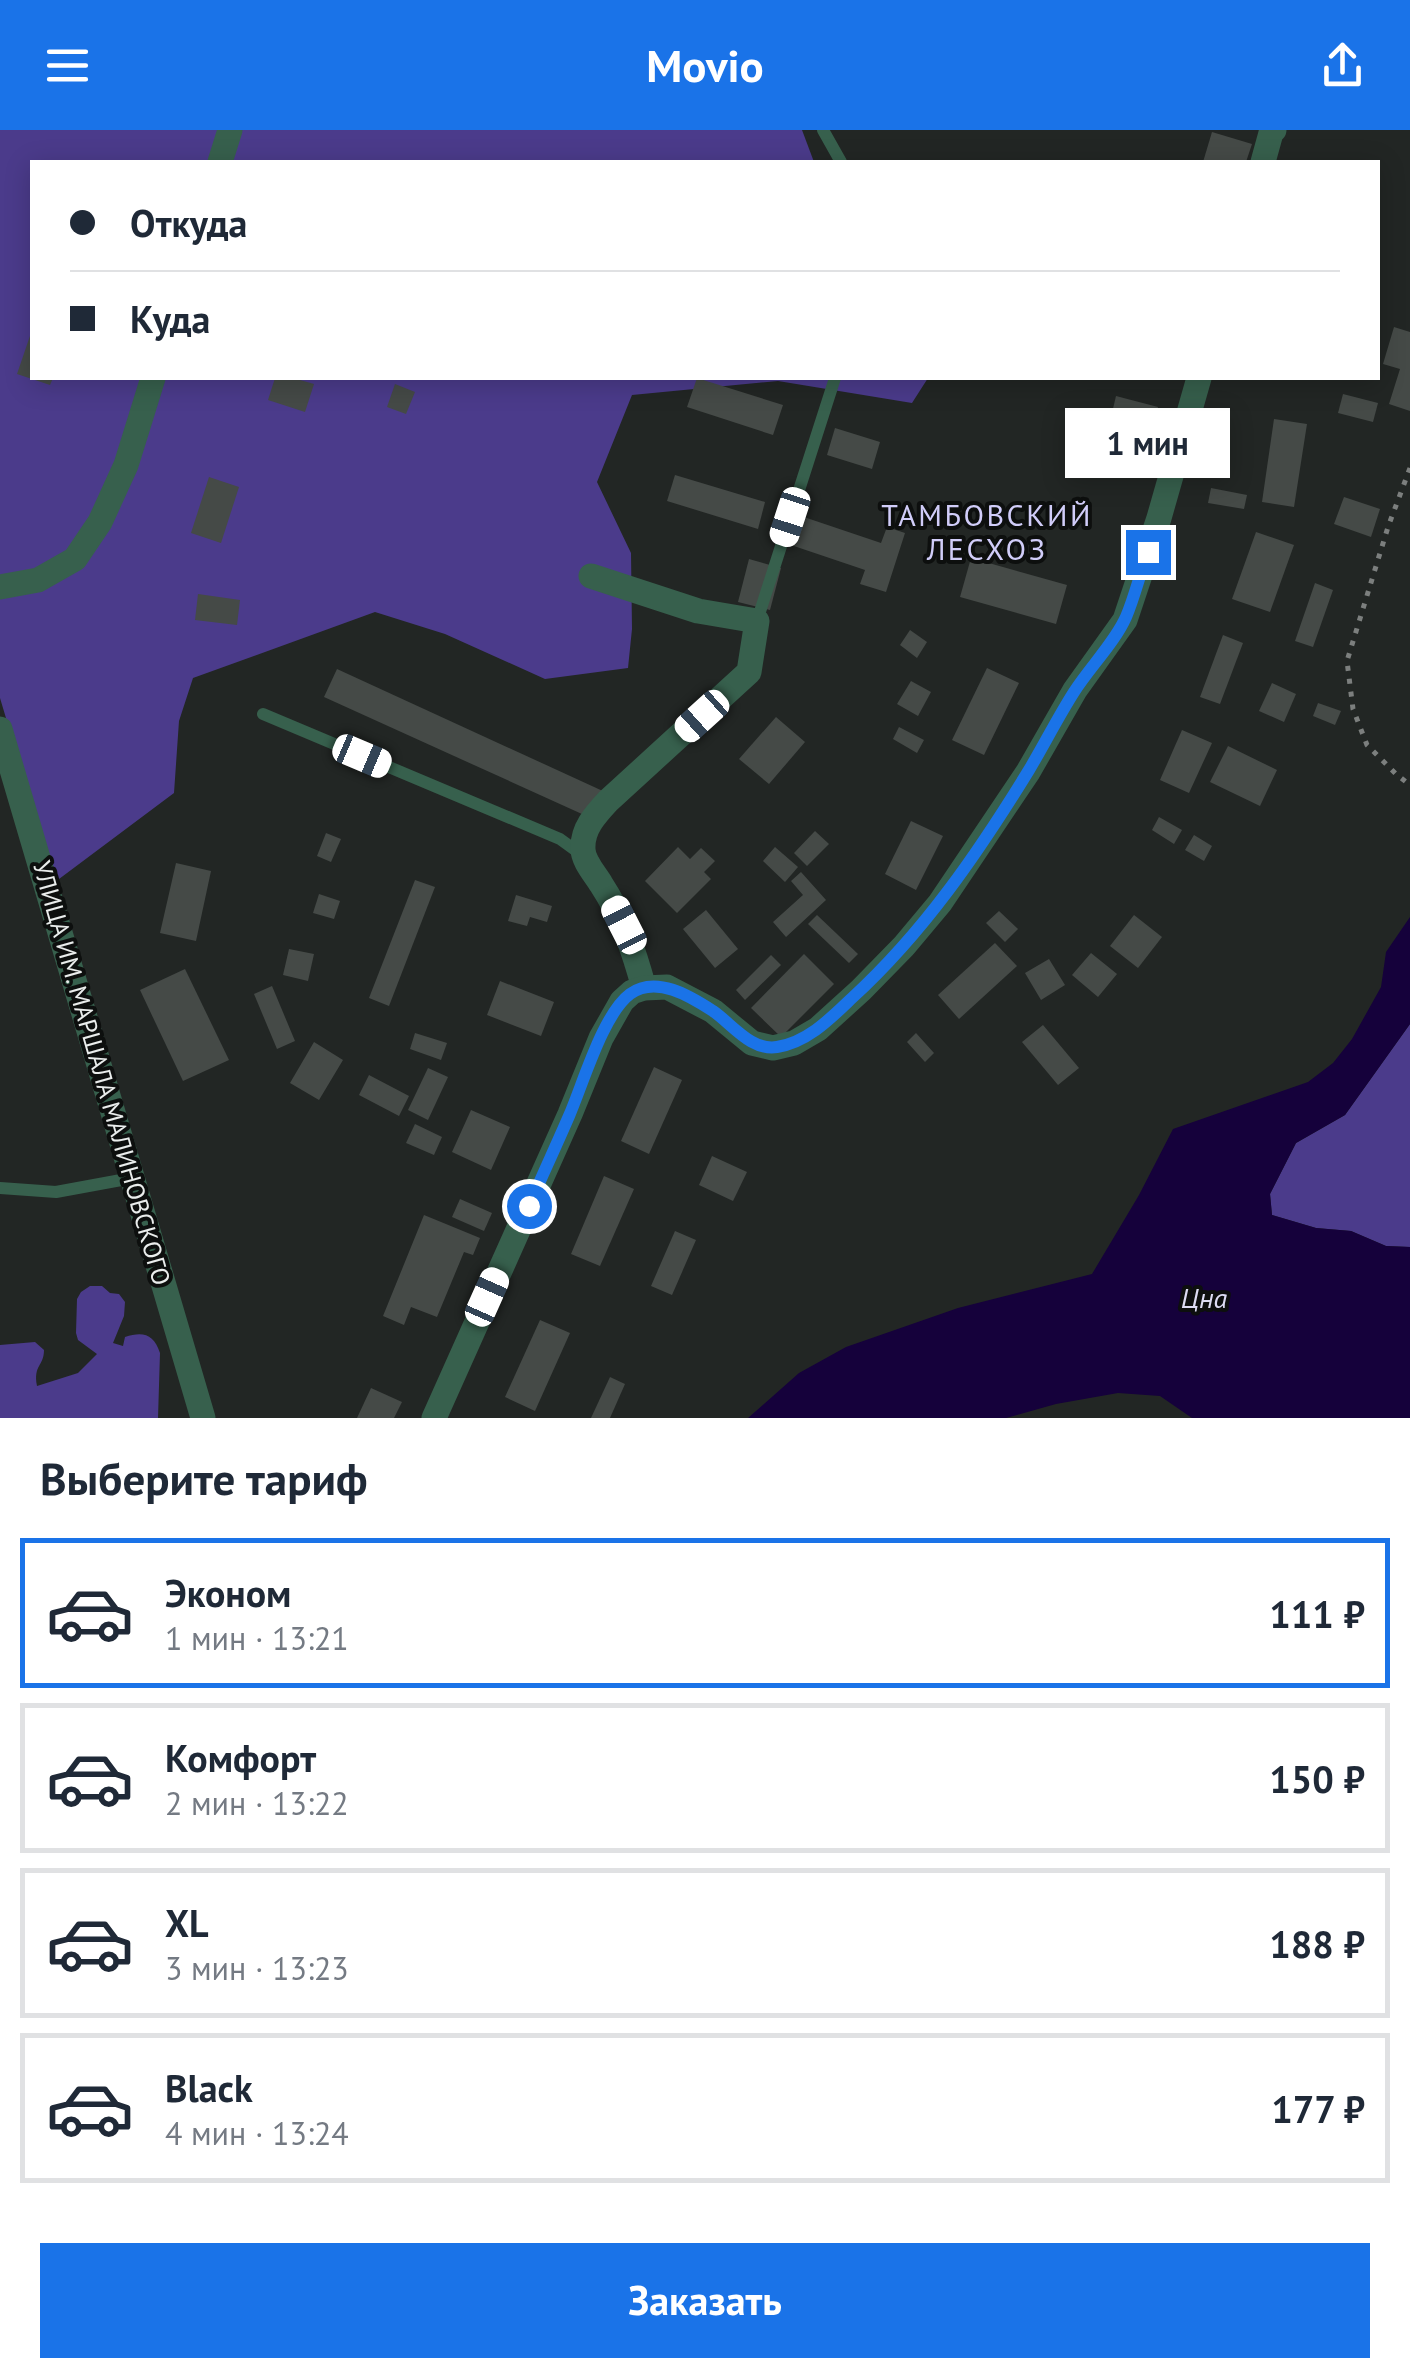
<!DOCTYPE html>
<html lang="ru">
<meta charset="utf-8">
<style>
:root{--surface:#fff;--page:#f6f6f7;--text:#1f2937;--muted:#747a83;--line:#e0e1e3;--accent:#1a73e8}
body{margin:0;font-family:"PT Sans",sans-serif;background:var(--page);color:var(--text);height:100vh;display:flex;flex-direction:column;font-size:38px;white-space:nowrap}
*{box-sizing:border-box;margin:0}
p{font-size:32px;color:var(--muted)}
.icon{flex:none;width:55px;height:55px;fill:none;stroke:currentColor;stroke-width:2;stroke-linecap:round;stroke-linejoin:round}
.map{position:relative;height:1288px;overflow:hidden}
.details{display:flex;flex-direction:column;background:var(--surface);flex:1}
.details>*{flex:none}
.top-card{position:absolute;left:30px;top:30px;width:1350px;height:220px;border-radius:0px;box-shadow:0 5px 25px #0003;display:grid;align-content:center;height:220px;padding:0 40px;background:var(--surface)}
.end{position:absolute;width:45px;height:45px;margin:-22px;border:12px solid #1a73e8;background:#fff;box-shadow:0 0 0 5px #fff}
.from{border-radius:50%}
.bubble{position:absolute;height:70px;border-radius:0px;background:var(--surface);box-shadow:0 5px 25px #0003;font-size:32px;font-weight:600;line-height:70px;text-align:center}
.car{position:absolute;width:30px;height:60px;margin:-30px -15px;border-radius:12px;box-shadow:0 0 8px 2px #0007;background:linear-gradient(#fff 24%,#345 0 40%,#fff 0 76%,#345 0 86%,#fff 0)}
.top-card b{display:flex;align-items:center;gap:35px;height:95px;font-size:38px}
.top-card b+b{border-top:2px solid var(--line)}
.top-card i{width:25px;height:25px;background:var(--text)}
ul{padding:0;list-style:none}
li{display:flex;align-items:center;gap:30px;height:150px;margin:0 20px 15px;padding:0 20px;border:5px solid var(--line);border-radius:0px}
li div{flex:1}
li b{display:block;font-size:38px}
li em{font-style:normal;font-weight:600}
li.on{border-color:var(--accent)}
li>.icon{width:90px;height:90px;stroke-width:1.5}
h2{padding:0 40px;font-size:45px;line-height:120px}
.button{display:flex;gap:20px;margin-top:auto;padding:20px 40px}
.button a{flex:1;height:115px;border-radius:0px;background:var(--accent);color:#fff;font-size:40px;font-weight:600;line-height:115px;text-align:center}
header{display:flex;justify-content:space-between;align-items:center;height:130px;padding:0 40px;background:var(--accent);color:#fff;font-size:45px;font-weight:600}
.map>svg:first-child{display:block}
.forest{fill:#4b3b8b}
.water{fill:#15013b}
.building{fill:#454a47}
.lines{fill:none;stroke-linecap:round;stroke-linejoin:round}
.path{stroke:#7c7f7e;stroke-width:5;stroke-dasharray:5 8;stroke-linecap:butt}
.service{stroke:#37604d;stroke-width:12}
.minor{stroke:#37604d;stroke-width:25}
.route{stroke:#1a73e8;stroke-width:12}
.labels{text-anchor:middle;stroke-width:8;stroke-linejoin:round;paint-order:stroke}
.street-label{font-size:25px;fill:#eaedec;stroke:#0d0f0e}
.water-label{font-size:28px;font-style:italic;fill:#dddcf3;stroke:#0d0f0e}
.quarter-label{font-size:30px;letter-spacing:2.5px;fill:#d1cdf9;stroke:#0d0f0e}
</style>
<header><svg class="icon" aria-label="menu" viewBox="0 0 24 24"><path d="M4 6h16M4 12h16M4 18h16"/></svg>Movio<svg class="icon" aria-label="share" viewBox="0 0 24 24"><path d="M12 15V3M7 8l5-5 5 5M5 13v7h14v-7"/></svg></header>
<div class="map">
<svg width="1410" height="1288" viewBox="0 0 1410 1288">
<rect width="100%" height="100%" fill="#222624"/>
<!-- forest -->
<g class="forest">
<path d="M0 0H802L814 32H32V248H928L912 273 778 251 632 265 597 352 631 423 632 499 628 538 545 549 445 504 375 482 193 548 179 591 174 663 55 752 0 568Z"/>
<path d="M1410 894V1117L1386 1116 1351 1101 1316 1098 1272 1085 1270 1064 1296 1013 1345 985Z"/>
<path d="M90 1156H102L110 1163 119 1164 125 1172 124 1186 113 1213 123 1216 125 1207C143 1201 154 1204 160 1223L158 1288H0V1215L35 1212 44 1220C44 1236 33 1235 37 1256L78 1243 97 1224 78 1210 76 1203 77 1169 81 1162Z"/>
</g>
<!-- water -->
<path class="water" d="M1410 787V894L1345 985 1296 1013 1270 1064 1272 1085 1316 1098 1351 1101 1386 1116 1410 1117V1288H1192L1160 1266 1118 1263 1056 1274 1006 1288H748L799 1243 846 1217 958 1178 1092 1144 1139 1065 1173 999 1308 952 1333 933 1352 909 1381 857 1386 822Z"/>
<!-- building -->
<g class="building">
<path d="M1212 2 1252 14 1246 32H1203Z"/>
<path d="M1394 197 1410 202V281L1389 274 1400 239 1383 234Z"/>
<path d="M32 200V248H53L50 255 17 244Z"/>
<path d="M275 248H293L314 254 305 282 268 270Z"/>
<path d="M697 248 783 275 773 305 687 277Z"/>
<path d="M395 254 415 262 406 284 387 277Z"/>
<path d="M1343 264 1378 273 1373 292 1338 283Z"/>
<path d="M1116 266 1158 277 1145 331 1103 321Z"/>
<path d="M1274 289 1307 294 1294 377 1262 372Z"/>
<path d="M835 298 880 312 872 339 827 325Z"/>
<path d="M675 345 765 372 758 399 667 371Z"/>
<path d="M209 347 239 357 221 413 191 403Z"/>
<path d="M1211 358 1247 365 1244 379 1208 373Z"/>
<path d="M1344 367 1380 379 1371 407 1334 394Z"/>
<path d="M795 384 881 413 887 397 905 403 886 462 860 454 865 440 785 413Z"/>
<path d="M1256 402 1294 415 1270 482 1232 469Z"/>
<path d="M971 428 1067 455 1056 494 960 467Z"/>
<path d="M749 429 781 438 770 480 738 472Z"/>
<path d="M1315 453 1333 460 1313 517 1295 511Z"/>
<path d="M198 464 240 470 237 495 195 490Z"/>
<path d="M910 500 927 512 917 528 900 515Z"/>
<path d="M1223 505 1243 513 1220 574 1200 567Z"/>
<path d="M987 538 1019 553 984 625 952 610Z"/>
<path d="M337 539 605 662 593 689 324 567Z"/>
<path d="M911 551 931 562 918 586 897 574Z"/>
<path d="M1272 553 1296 564 1284 592 1259 581Z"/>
<path d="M1318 573 1341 581 1335 595 1313 586Z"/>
<path d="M776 587 805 612 769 654 739 629Z"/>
<path d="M899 597 924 610 917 623 893 609Z"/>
<path d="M1182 600 1212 613 1189 663 1160 650Z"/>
<path d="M1228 616 1277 640 1260 676 1210 652Z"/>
<path d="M1159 687 1182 700 1174 714 1152 700Z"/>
<path d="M911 691 943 706 916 760 885 744Z"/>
<path d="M815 701 829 714 807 736 794 723Z"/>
<path d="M326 703 341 709 331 732 317 726Z"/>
<path d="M1194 705 1212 716 1204 731 1185 720Z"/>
<path d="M678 717 690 729 701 718 715 731 704 742 711 749 677 783 645 751Z"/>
<path d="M775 717 798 737 785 752 763 731Z"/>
<path d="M176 733 211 741 196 811 160 803Z"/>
<path d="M801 742 826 770 786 807 773 792 803 765 791 751Z"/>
<path d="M415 750 435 757 389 876 369 868Z"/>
<path d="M319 764 340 771 334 789 313 783Z"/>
<path d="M516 765 552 776 547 792 530 787 527 796 508 791Z"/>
<path d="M706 780 738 819 715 838 683 799Z"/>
<path d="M999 781 1018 799 1005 812 986 793Z"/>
<path d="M817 785 858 824 849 833 808 794Z"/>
<path d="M1134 785 1162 807 1138 838 1110 816Z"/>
<path d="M995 813 1017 836 959 889 938 865Z"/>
<path d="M289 819 314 824 308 851 283 845Z"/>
<path d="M1091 823 1117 844 1098 867 1072 845Z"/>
<path d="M804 824 834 854 781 907 751 878Z"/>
<path d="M771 825 781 835 745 870 736 860Z"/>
<path d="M1049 829 1065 855 1041 870 1025 843Z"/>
<path d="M185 839 229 930 183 951 140 860Z"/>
<path d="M500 851 554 872 541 906 487 885Z"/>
<path d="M272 856 295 911 277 919 254 864Z"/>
<path d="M1043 895 1079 938 1058 955 1022 912Z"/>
<path d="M415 903 447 913 441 930 410 919Z"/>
<path d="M916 903 934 923 925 932 907 912Z"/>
<path d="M314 912 343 930 319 970 290 953Z"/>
<path d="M654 937 682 950 649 1024 621 1011Z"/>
<path d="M428 938 448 947 428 990 408 980Z"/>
<path d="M369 945 409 966 399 986 359 965Z"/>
<path d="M471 980 510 997 491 1040 452 1022Z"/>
<path d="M415 994 442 1007 434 1025 406 1013Z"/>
<path d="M712 1026 747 1042 733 1071 699 1055Z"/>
<path d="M604 1046 634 1059 600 1136 571 1124Z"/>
<path d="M460 1069 492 1083 484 1101 452 1087Z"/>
<path d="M424 1085 480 1108 473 1125 464 1122 437 1187 411 1177 404 1195 383 1186Z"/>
<path d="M675 1101 696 1110 672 1165 651 1156Z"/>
<path d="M540 1190 570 1203 535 1281 505 1267Z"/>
<path d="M610 1247 625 1254 610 1288H591Z"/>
<path d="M371 1258 402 1272 394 1288H357Z"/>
</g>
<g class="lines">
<!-- path -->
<path class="path" d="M1410 338 1388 397 1347 531 1353 579 1367 615 1396 644 1410 655"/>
<!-- service -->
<g class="service">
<path d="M823 0 841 32"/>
<path d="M757 491 835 248"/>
<path d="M263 584 560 709 582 725"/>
<path d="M0 1058 56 1062 132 1048"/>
</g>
<!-- minor -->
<g class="minor">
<path d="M220 32 230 0"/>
<path d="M1263 32 1271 3 1274 0"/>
<path d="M591 446 698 481 757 491 749 542 608 671C595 685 582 699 583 719 583 731 595 744 601 754 622 786 634 821 644 858"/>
<path d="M0 457 38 450 75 429 100 392 126 335 153 248"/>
<path d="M0 599 203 1288"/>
<path d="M434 1288 570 984 601 908 622 871 632 862 644 858 667 857 713 881 752 913 773 918 794 913 818 899 861 860 904 816 940 773 1028 642 1075 560 1125 490 1159 388 1199 248"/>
</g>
</g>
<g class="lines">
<!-- route -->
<path class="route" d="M529 1076C542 1046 556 1016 569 986 583 954 603 884 630 864 656 845 690 866 713 881 733 895 751 921 777 917 808 912 831 888 852 868 924 802 978 723 1029 640 1044 615 1058 587 1074 562 1090 537 1115 512 1126 487 1135 466 1140 443 1148 422"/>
</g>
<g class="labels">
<!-- street labels -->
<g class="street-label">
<text transform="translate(102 943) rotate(74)" y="9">УЛИЦА ИМ. МАРШАЛА МАЛИНОВСКОГО</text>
</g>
<!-- water labels -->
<g class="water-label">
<text x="1204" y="1178">Цна</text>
</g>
<!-- quarter labels -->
<g class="quarter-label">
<text x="987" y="396">ТАМБОВСКИЙ<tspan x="987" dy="34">ЛЕСХОЗ</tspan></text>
</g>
</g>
</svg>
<i class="end from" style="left:529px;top:1076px"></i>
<i class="end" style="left:1148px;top:422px"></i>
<div class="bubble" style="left:1065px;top:278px;width:165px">1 мин</div>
<i class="car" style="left:790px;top:387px;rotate:198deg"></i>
<i class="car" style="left:702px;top:586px;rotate:228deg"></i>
<i class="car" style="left:362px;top:626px;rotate:113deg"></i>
<i class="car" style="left:624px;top:795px;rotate:333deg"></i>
<i class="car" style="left:487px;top:1167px;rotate:24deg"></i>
<div class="top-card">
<b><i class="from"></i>Откуда</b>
<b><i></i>Куда</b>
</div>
</div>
<section class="details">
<h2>Выберите тариф</h2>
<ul>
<li class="on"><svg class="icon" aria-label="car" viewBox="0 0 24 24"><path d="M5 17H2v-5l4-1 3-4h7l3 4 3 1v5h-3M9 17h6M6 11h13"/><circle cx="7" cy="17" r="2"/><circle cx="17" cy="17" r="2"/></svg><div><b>Эконом</b><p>1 мин · 13:21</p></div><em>111 ₽</em></li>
<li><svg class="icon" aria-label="car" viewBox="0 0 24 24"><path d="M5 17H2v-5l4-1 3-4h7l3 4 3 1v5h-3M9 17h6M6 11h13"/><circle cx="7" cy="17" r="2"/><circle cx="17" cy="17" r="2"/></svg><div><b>Комфорт</b><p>2 мин · 13:22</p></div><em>150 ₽</em></li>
<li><svg class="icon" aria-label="car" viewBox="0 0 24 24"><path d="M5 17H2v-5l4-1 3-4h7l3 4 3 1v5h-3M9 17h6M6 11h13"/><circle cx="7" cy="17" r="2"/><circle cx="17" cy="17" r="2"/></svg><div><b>XL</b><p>3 мин · 13:23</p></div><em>188 ₽</em></li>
<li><svg class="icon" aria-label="car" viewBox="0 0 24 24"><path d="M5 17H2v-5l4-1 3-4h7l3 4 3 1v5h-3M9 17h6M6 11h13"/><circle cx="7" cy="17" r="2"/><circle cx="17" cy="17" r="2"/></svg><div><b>Black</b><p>4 мин · 13:24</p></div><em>177 ₽</em></li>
</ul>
<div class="button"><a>Заказать</a></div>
</section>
